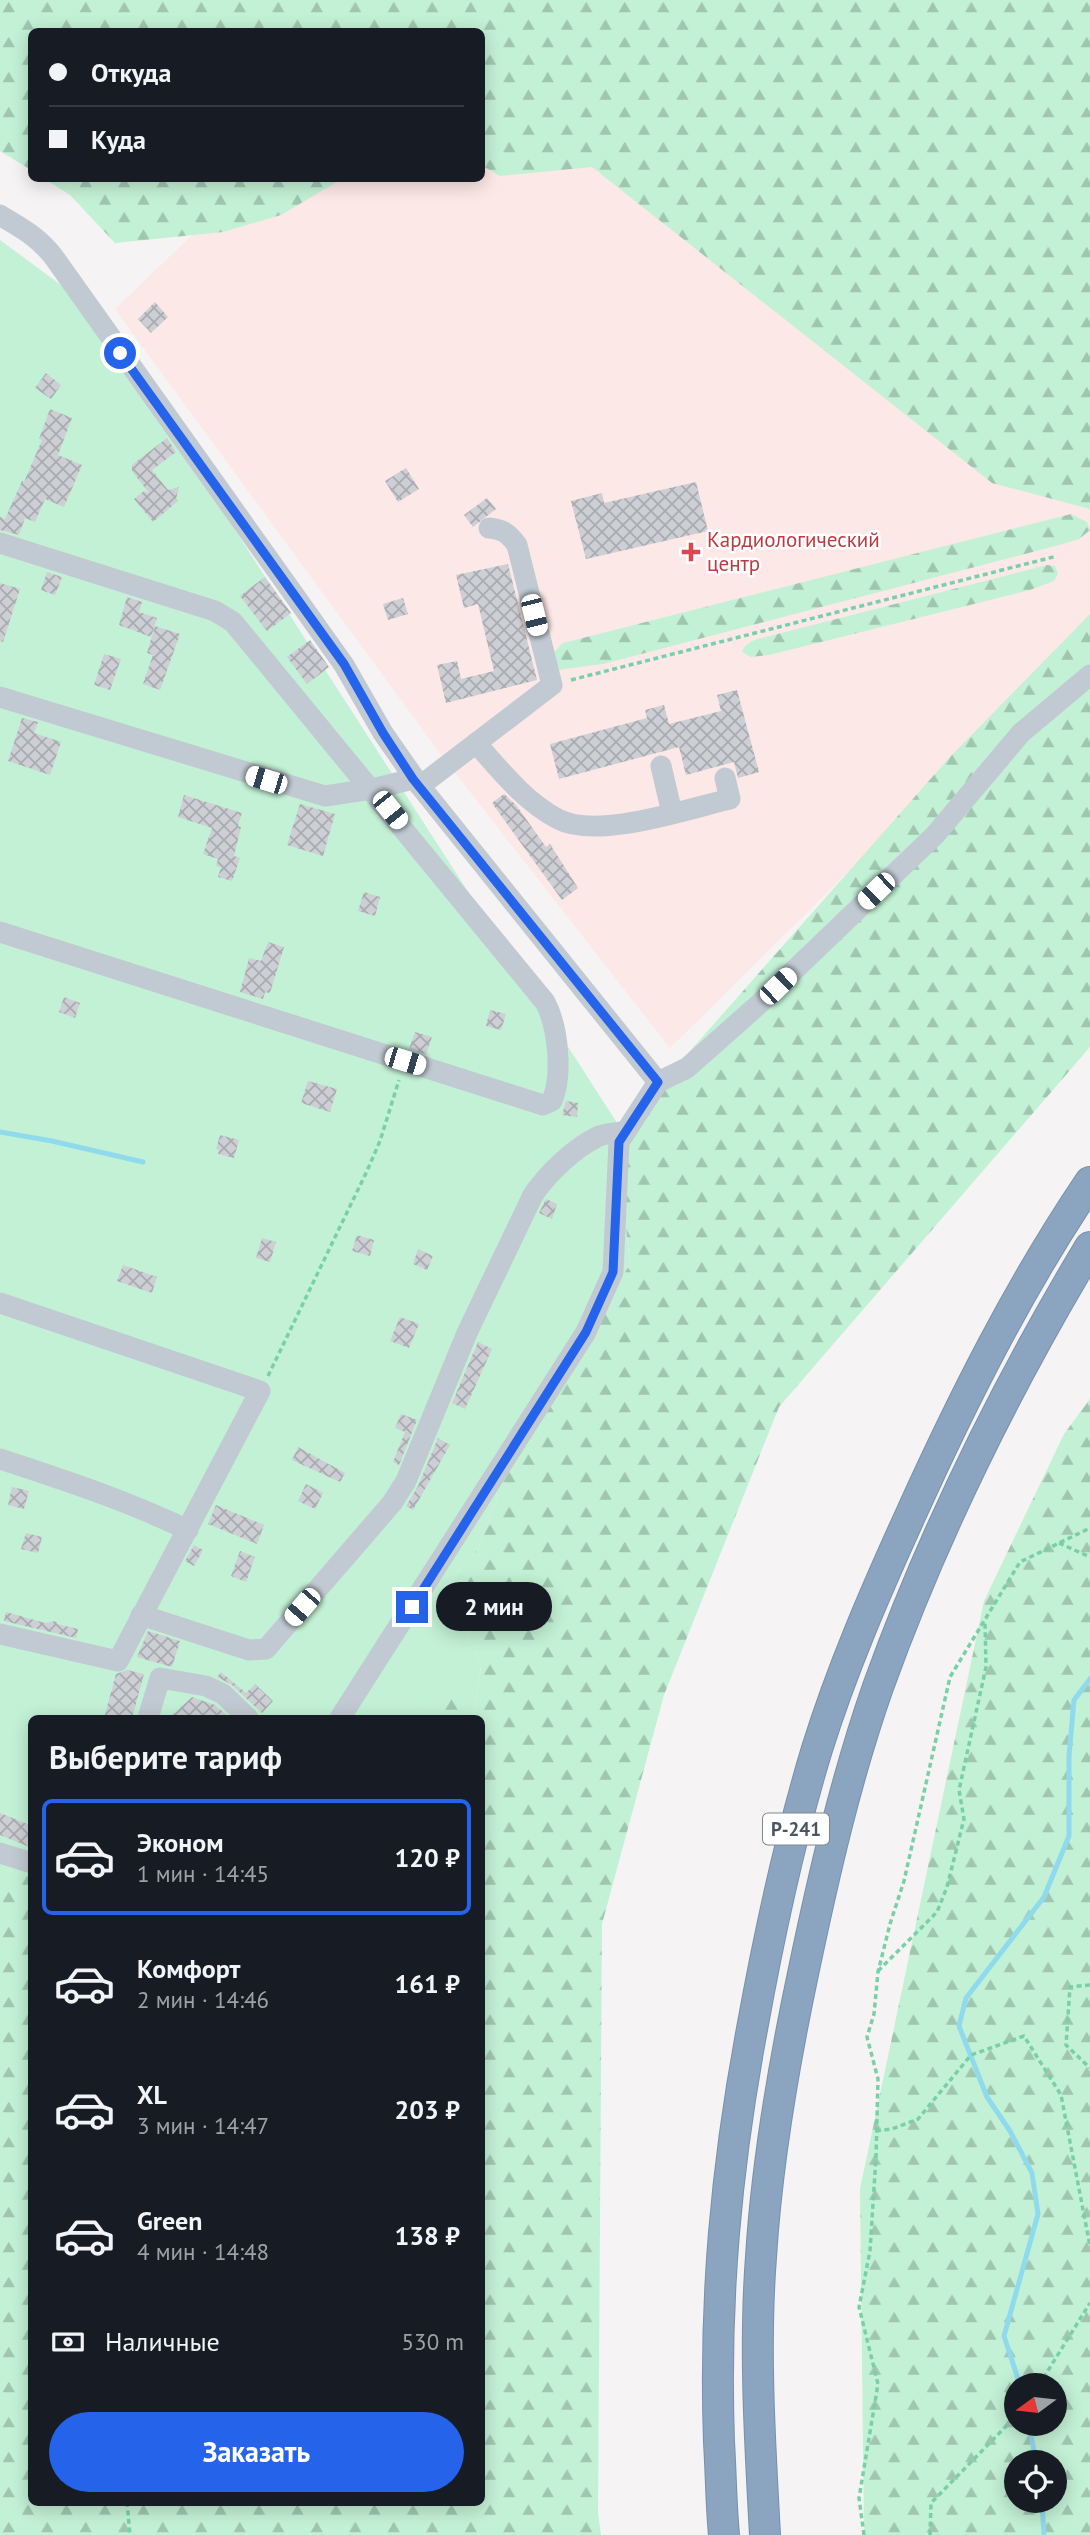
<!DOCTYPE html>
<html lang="ru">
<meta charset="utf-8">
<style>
:root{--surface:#171b24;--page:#20242c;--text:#f1f3f6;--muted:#9ea1a6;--line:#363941;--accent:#2563eb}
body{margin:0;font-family:"PT Sans",sans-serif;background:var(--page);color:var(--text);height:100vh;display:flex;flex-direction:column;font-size:26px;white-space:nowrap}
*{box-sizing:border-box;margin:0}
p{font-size:23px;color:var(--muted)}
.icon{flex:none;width:38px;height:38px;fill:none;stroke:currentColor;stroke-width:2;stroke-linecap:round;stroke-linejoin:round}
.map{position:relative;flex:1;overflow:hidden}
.side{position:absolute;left:28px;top:1715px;width:457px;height:791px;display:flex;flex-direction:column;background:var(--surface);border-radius:10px;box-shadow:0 4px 18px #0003}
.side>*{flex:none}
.banner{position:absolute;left:28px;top:28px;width:457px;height:154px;border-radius:10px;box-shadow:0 4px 18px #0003;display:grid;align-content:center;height:154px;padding:0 21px;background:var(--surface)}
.needle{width:46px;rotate:255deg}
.tools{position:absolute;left:1004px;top:2373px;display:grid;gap:14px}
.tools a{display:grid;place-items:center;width:63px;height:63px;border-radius:50%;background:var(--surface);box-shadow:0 4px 18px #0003;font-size:35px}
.end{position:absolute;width:32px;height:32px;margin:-16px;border:9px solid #2563eb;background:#fff;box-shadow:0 0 0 4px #fff}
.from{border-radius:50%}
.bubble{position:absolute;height:49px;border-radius:24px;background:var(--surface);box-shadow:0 4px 18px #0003;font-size:23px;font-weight:700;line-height:49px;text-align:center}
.car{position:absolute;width:21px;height:42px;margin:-21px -10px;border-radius:9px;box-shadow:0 0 5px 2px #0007;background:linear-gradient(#fff 24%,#345 0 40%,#fff 0 76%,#345 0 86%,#fff 0)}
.banner b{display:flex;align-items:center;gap:24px;height:66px;font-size:26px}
.banner b+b{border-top:2px solid var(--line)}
.banner i{width:18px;height:18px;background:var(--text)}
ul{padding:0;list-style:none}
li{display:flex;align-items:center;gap:21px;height:116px;margin:0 14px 10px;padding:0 7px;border:4px solid transparent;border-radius:10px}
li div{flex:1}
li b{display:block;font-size:26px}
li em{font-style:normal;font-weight:700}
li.on{border-color:var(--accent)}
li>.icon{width:63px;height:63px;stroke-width:1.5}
h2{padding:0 21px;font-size:32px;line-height:84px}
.pay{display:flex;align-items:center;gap:18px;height:77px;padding:0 21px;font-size:26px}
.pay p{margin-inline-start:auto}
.action{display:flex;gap:14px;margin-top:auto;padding:14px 21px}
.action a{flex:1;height:80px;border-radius:42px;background:var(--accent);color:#fff;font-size:28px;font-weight:700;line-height:80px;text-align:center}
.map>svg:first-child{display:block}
.medical{fill:#fce8e6}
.green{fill:#c3f1d5}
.forest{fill:url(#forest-firs);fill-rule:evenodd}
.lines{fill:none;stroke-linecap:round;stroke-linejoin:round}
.stream{stroke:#90daee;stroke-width:5}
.building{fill:url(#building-cross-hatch)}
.highway-casing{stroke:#7690ad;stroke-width:32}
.path{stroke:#7ad0a6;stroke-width:3.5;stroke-dasharray:5 3.5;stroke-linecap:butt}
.minor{stroke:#c1cad2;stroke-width:21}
.highway{stroke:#8ba5c1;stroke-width:30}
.route{stroke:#2563eb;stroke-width:9}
.health-dot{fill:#e0444e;stroke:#fff;stroke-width:2.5}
.labels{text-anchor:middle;stroke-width:5;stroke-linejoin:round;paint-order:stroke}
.shield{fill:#fff;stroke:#808990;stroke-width:2}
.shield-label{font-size:19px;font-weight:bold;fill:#4a5661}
.health-label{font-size:21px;fill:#be3a42;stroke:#fff;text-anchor:start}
</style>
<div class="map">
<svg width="1090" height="2535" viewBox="0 0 1090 2535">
<defs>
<pattern id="forest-firs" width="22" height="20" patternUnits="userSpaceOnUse" patternTransform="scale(1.75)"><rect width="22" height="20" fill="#c3f1d5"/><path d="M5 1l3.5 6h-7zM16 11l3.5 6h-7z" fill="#a0c6b0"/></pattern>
<pattern id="building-cross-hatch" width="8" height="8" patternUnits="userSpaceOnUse" patternTransform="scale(1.75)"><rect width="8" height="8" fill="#cdcfd5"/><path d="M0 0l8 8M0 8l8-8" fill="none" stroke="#a8abb0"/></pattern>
</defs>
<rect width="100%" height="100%" fill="#f5f3f3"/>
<!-- medical -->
<path class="medical" d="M481 33 1090 472V633L670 1048 442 756 115 309 251 179 481 178Z"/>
<!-- green -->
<path class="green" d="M0 240 92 308 621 1129V1182L630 1265 574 1344 544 1402 539 1436 513 1453 494 1470 497 1499 478 1549 443 1589 465 1627 481 1666 474 1716 423 1710 416 1718H32L31 1877 0 1868Z"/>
<!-- forest -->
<g class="forest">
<path d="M0 0H1090V509L992 483 592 167 500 176 481 165V32H32L31 170 0 151Z"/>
<path d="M45 179H342L281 215 223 232 115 243 70 195Z"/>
<path d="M1071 514 1087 522 1090 530 1079 539 1063 544 603 664 558 670 554 652 563 643Z"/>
<path d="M1047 565 1055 566 1058 574 1054 581 1030 590 769 655 751 657 742 652 745 646 754 640Z"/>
<path d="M1090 614V1047L779 1407 664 1695 602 1924 598 2513 601 2535H0V1868L31 1877 32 2502H481V1718H416L423 1710 452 1696 474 1715 481 1666 465 1627 436 1617 443 1589 478 1549 497 1499 494 1470 513 1453 539 1436 544 1402 574 1344 630 1265 621 1182V1129L950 757Z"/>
<path d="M1090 1399V2535H864L860 2189 984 1601 1064 1434ZM1055 2385V2424H1017V2385ZM1055 2462V2501H1017V2462Z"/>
</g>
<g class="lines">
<!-- stream -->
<g class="stream">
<path d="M0 1132 52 1141 143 1162"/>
<path d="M1020 2385 1004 2336 1038 2214 1032 2173 1010 2131 987 2097 959 2026 966 1998 1044 1897 1069 1836V1756L1074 1700 1090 1679"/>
<path d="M1029 2424 1036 2462"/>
<path d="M1042 2501 1044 2535"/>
</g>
</g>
<!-- building -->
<g class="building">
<path d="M155 302 168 317 151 333 138 319Z"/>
<path d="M46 373 61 385 51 399 35 388Z"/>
<path d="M50 409 72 418 58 455 82 465 64 507 45 499 35 522 25 518 19 535 0 530V517L5 519 22 481 24 482 42 440 39 439Z"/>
<path d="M167 438 176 452 152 470 168 490 179 487 176 499 178 501 153 522 134 499 144 491 149 493 132 471V465Z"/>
<path d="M406 468 419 489 398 502 385 481Z"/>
<path d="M696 482 708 531 586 559 571 501 602 493 604 503Z"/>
<path d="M487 498 496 509 473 527 464 515Z"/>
<path d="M508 564 537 680 446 703 437 665 457 661 461 679 494 671 478 604 464 608 456 575Z"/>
<path d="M47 572 62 577 55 595 41 590Z"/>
<path d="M265 577 291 613 267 631 240 596Z"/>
<path d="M0 583 20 589 3 642 0 641Z"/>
<path d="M127 597 142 602 139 612 157 618 151 637 119 625Z"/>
<path d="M403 598 408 614 388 620 383 604Z"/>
<path d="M155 626 180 634 160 690 143 684 153 655 147 653Z"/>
<path d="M310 640 329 667 307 684 287 657Z"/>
<path d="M104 654 121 659 110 690 94 685Z"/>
<path d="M737 690 759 772 738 778 734 762 686 775 679 747 559 779 550 744 647 718 645 710 664 705 669 724 721 711 717 695Z"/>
<path d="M22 718 38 722 34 733 61 742 50 775 8 761Z"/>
<path d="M504 794 516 805 546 847 550 844 578 888 562 900 492 803Z"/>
<path d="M184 795 242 813 238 826 241 827 234 856 240 858 232 881 218 877 221 867 216 866 218 859 203 854 212 828 178 817Z"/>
<path d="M300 804 335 814 323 856 287 845Z"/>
<path d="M364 892 380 897 375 916 358 911Z"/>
<path d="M268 942 284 947 270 993 265 992 263 999 240 992 249 958 261 961Z"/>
<path d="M64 997 80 1003 75 1018 59 1012Z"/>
<path d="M490 1010 506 1014 501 1030 486 1026Z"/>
<path d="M415 1032 432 1037 426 1054 409 1049Z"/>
<path d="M308 1081 337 1089 330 1112 301 1103Z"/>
<path d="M566 1101 578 1103 577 1117 562 1115Z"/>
<path d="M220 1135 239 1140 234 1158 218 1154 219 1150 216 1149Z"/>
<path d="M546 1199 557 1204 552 1219 539 1213Z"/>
<path d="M357 1235 374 1240 370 1256 352 1251Z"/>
<path d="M262 1238 276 1242 270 1262 256 1258Z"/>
<path d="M418 1249 433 1256 427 1270 413 1264Z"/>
<path d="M123 1265 157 1277 152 1293 117 1281Z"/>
<path d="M400 1317 419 1324 409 1348 390 1341Z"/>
<path d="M478 1342 492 1349 465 1409 452 1403Z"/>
<path d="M401 1414 417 1420 399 1465 393 1462 405 1432 395 1428Z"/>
<path d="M438 1438 450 1445 413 1510 406 1506 418 1486Z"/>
<path d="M298 1447 345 1473 340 1482 292 1460Z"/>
<path d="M306 1484 323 1493 315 1509 298 1501Z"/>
<path d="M12 1487 29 1491 24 1509 8 1505Z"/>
<path d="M216 1505 264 1525 257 1544 208 1524Z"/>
<path d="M26 1533 42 1537 38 1553 21 1549Z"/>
<path d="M194 1545 203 1550 194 1566 185 1561Z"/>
<path d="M240 1551 255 1557 246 1582 231 1576Z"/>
<path d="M6 1612 45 1623 56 1621 57 1624 78 1629 76 1638 4 1621Z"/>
<path d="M148 1631 180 1641 172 1667 137 1657Z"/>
<path d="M127 1670 144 1674 132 1718H104L116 1674Z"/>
<path d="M221 1672 246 1693 255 1684 273 1701 262 1713 232 1685 217 1677Z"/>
<path d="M192 1697 215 1705 230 1718H169Z"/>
<path d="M0 1813 32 1826V1848L0 1835Z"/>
</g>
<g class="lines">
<!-- highway casing -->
<g class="highway-casing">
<g id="highway">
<path d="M724 2535C721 2504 721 2473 719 2442 714 2300 726 2168 752 2029 769 1935 789 1841 817 1749 842 1669 875 1593 910 1516 962 1401 1019 1287 1090 1182"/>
<path d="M765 2535C760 2443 754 2349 761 2257 767 2160 784 2063 804 1969 824 1874 846 1778 878 1687 933 1534 1006 1387 1090 1247"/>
</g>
</g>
<!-- path -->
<g class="path">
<path d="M571 680 1057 556"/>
<path d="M268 1376 367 1171 380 1141 399 1080"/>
<path d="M1059 1543 1090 1557"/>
<path d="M878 1971 937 1912 947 1887 964 1819 959 1790 986 1667 985 1622"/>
<path d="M1090 1985 1070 1987 1066 2045 1090 2068"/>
<path d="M876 2131 892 2129 918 2119 971 2055 1024 2036 1061 2095 1090 2246"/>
<path d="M1039 2385 1090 2303"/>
<path d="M127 2502 130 2535"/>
<path d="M864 2535 859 2498 878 2384 859 2307 870 2251 876 2157 878 2079 867 2037 874 2014 878 1972 890 1924 904 1881 950 1677 1020 1562 1090 1528"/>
<path d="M930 2535 931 2503 1017 2415"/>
</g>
<!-- minor -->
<g class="minor">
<path d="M0 215C22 229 36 235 53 256L344 665 383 733 420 786"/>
<path d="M489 528C503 529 509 534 517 545L552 685 420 786 658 1082"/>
<path d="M0 543 215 611 233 622 545 1002C558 1026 563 1075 552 1101L543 1105 0 932"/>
<path d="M0 697 325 796 372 789 413 779"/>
<path d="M476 743C500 770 525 802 558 819 597 840 687 809 730 799L725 778"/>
<path d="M661 766 672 813"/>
<path d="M0 1303 260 1391 118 1661 0 1634"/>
<path d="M0 1459C64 1480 128 1501 188 1530"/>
<path d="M141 1615 249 1650 266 1649 392 1503 406 1481 467 1333 533 1195C548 1173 574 1148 599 1136 607 1133 618 1133 626 1131"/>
<path d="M148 1718 160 1678 206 1686 223 1694 248 1718"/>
<path d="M340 1718 586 1332 613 1272 619 1142 658 1082 687 1068 758 1005 935 835 1021 733 1090 675"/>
<path d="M0 1853 32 1863"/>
</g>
<!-- highway -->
<use href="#highway" class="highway"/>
</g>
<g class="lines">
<!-- route -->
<path class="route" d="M120 353 344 664 383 733 413 779 658 1082 619 1142 613 1272 586 1332 412 1607"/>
</g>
<!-- markers -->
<path class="health-dot" d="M687.5 541.5h7v7h7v7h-7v7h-7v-7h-7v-7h7z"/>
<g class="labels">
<!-- shield labels -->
<rect class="shield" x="763" y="1813.5" width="66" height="31" rx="5"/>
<g class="shield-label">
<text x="796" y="1836">Р-241</text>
</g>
<!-- health labels -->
<g class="health-label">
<text x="707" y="547">Кардиологический<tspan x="707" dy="24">центр</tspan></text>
</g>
</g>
</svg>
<div class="tools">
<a><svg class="needle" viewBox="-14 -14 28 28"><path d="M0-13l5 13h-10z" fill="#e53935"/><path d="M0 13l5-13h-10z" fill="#9ea1a6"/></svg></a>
<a><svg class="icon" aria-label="locate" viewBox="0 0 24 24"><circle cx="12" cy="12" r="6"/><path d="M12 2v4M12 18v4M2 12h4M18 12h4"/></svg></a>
</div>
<i class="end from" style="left:120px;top:353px"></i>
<i class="end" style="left:412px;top:1607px"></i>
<div class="bubble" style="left:436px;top:1582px;width:116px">2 мин</div>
<i class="car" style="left:534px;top:615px;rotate:166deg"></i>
<i class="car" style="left:266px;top:780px;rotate:287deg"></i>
<i class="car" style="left:390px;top:810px;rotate:141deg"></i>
<i class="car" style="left:876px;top:891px;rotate:226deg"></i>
<i class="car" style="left:778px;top:986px;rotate:46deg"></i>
<i class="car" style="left:405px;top:1061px;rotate:107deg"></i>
<i class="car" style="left:302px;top:1607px;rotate:221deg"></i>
<div class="banner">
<b><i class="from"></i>Откуда</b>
<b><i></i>Куда</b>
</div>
<section class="side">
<h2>Выберите тариф</h2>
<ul>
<li class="on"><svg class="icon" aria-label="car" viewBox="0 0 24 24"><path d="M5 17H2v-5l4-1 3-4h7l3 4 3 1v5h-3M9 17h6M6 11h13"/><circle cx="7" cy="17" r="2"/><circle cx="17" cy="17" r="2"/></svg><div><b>Эконом</b><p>1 мин · 14:45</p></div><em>120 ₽</em></li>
<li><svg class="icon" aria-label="car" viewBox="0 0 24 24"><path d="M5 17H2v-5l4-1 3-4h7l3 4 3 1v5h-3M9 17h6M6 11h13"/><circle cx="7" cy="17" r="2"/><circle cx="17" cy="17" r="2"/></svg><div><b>Комфорт</b><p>2 мин · 14:46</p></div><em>161 ₽</em></li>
<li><svg class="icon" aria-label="car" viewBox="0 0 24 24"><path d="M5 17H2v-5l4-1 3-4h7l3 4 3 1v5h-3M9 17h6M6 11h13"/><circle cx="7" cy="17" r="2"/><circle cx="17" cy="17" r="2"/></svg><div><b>XL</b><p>3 мин · 14:47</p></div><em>203 ₽</em></li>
<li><svg class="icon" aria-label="car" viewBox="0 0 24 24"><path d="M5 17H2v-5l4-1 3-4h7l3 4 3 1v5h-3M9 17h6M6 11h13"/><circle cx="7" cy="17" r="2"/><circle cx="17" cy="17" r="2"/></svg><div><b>Green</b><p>4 мин · 14:48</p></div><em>138 ₽</em></li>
</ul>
<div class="pay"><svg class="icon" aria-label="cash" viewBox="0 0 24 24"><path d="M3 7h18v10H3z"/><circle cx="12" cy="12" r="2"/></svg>Наличные<p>530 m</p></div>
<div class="action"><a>Заказать</a></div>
</section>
</div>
